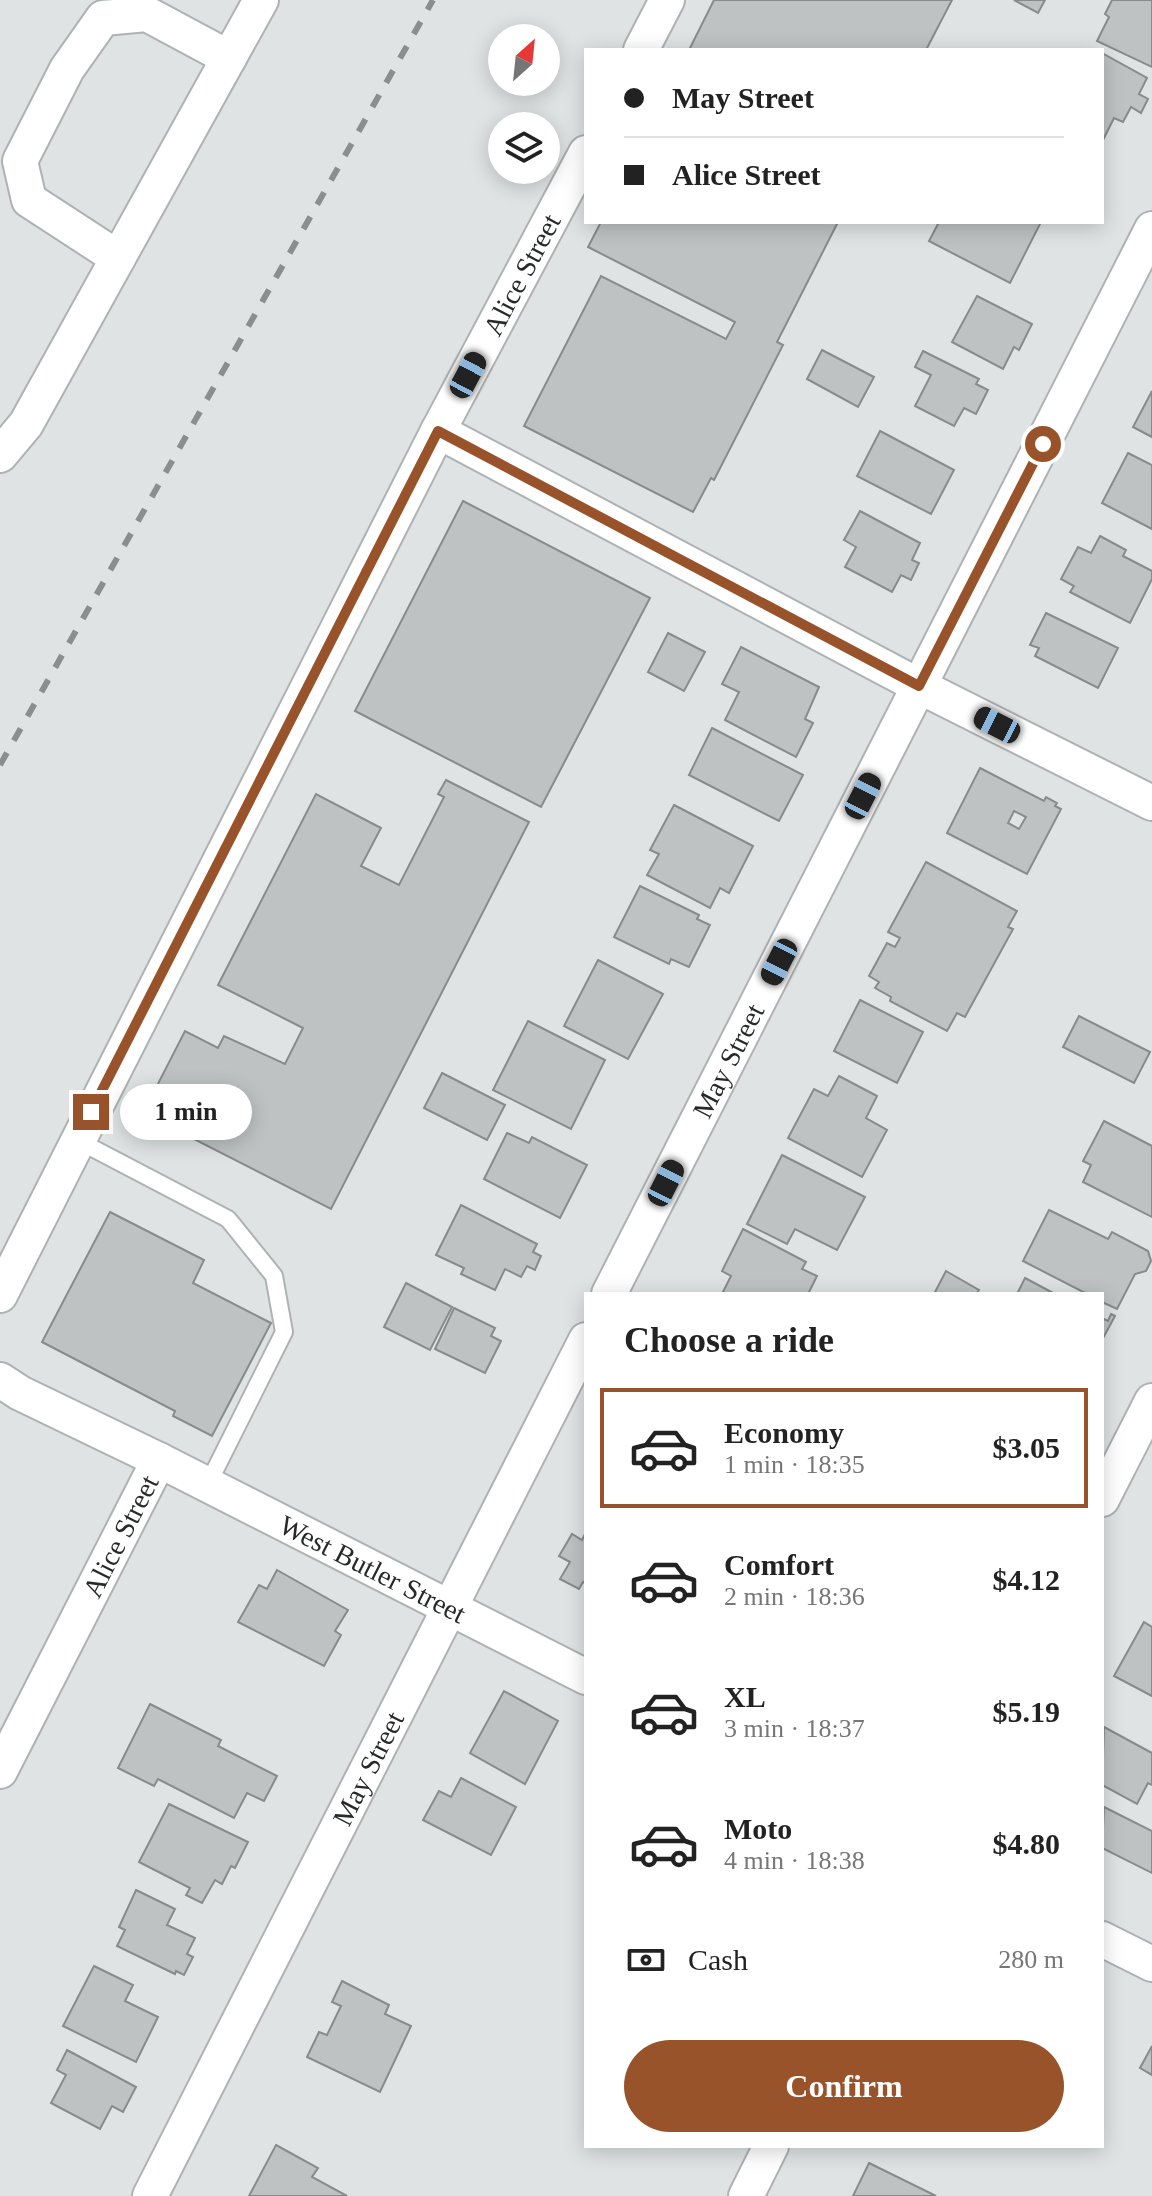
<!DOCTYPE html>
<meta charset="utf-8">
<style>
:root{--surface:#fff;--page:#f6f6f6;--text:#222;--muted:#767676;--line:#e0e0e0;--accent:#99532b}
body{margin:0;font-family:Georgia,serif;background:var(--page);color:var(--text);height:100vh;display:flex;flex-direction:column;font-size:30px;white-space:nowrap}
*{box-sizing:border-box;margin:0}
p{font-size:26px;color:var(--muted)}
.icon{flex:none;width:44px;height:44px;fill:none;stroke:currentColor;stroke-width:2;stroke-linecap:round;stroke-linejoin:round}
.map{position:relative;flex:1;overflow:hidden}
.side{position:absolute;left:584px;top:1292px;width:520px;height:856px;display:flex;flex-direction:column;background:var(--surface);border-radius:0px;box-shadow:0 4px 20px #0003}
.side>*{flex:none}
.guide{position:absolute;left:584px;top:48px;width:520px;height:176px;border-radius:0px;box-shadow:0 4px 20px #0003;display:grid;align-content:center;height:176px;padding:0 40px;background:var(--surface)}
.needle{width:52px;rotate:27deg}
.buttons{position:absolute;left:488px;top:24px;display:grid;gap:16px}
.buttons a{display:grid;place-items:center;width:72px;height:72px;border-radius:50%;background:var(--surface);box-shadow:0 4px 20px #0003;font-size:40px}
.end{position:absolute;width:36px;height:36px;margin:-18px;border:10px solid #99532b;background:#fff;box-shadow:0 0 0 4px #fff}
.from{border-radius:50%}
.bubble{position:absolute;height:56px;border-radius:28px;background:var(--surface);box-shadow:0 4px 20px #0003;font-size:26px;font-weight:700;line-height:56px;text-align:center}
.car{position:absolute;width:24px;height:48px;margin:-24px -12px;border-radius:10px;box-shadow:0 0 6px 2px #0007;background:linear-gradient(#222 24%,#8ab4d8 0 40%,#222 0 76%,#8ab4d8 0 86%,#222 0)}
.guide b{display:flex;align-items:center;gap:28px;height:76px;font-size:30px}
.guide b+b{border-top:2px solid var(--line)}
.guide i{width:20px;height:20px;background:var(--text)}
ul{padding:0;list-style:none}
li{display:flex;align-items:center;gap:24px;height:120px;margin:0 16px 12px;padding:0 24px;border:4px solid transparent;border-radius:0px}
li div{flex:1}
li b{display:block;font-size:30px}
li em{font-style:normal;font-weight:700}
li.on{border-color:var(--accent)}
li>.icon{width:72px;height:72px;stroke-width:1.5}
h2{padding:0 40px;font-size:36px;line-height:96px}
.pay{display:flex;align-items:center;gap:20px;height:88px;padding:0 40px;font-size:30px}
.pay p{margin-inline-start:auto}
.primary-button{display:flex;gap:16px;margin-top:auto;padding:16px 40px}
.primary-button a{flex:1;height:92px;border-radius:48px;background:var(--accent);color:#fff;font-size:32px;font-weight:700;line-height:92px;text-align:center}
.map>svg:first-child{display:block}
.building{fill:#bec2c2;stroke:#878b8b;stroke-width:2;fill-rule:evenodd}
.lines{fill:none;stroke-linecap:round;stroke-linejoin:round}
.service-casing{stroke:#aeb2b2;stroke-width:20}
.minor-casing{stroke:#aeb2b2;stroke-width:38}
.service{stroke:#fff;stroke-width:16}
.minor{stroke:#fff;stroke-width:34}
.rail{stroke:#8b8e8e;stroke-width:6;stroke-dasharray:14 14;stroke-linecap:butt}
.route{stroke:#99532b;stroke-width:10}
.labels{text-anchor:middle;stroke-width:8;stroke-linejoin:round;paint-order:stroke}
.street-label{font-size:28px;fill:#282a2a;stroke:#dfe3e3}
</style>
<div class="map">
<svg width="1152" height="2196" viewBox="0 0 1152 2196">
<rect width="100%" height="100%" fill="#dfe3e3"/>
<!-- building -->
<g class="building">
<path d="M714 0H952L926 50H689Z"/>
<path d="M1014 0H1045L1038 13Z"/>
<path d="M1112 0H1152V67L1097 41 1109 17 1105 14Z"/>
<path d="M1102 53 1147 78 1139 94 1148 99 1141 113 1131 107 1123 122 1114 118 1103 140Z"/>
<path d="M601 222H838L777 342 783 345 714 480 711 478 693 512 524 426 601 276 726 339 735 322 588 247Z"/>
<path d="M939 222H1041L1010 283 929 241Z"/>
<path d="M977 296 1032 324 1019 350 1014 347 1003 369 952 342Z"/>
<path d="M822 350 874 377 858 407 807 379Z"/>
<path d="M923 351 979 379 976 384 988 390 976 414 964 408 954 426 915 406 931 375 915 367Z"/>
<path d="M1152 391V437L1133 427Z"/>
<path d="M880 431 954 470 931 514 857 476Z"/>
<path d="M1128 453 1152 465V529L1102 503Z"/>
<path d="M463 501 650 598 541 807 355 711Z"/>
<path d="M860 511 920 543 912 560 919 563 911 580 901 575 892 592 845 567 856 547 844 540Z"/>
<path d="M1100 536 1126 550 1123 556 1152 571V579L1130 623 1070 592 1074 586 1061 579 1078 547 1091 553Z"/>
<path d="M1046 613 1118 648 1098 688 1035 656 1039 648 1030 645Z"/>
<path d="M668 633 705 652 684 691 648 672Z"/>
<path d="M741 647 819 687 805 719 813 723 796 757 725 720 739 692 722 684Z"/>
<path d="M712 728 803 775 779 821 689 775Z"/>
<path d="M980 768 1044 801 1046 797 1057 803 1055 806 1061 809 1027 874 947 833ZM1014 811 1026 817 1019 829 1008 823Z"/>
<path d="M446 780 529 822 331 1209 143 1113 185 1031 218 1048 224 1036 285 1064 303 1028 218 985 316 794 381 828 361 866 399 885 444 797 438 794Z"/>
<path d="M674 805 753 846 729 893 720 888 710 908 647 875 659 854 650 850Z"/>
<path d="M926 862 1017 911 1008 927 1013 929 965 1017 957 1013 947 1031 890 1001 891 997 875 988 879 982 869 976 887 943 895 947 900 938 888 932Z"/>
<path d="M640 886 699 915 697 919 710 925 689 967 671 959 669 964 614 937Z"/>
<path d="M598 960 663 994 628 1059 564 1026Z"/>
<path d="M860 1000 923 1032 897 1083 834 1051Z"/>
<path d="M1079 1016 1150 1052 1134 1083 1063 1047Z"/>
<path d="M528 1021 605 1060 571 1129 493 1090Z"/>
<path d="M442 1073 505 1105 487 1140 424 1108Z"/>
<path d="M839 1076 877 1096 866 1118 887 1130 862 1177 788 1138 814 1089 828 1096Z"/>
<path d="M1104 1121 1152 1146V1217L1083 1182 1091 1165 1083 1161Z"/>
<path d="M507 1133 529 1143 532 1137 587 1165 560 1218 484 1179Z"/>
<path d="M782 1155 865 1197 837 1250 795 1229 787 1244 747 1224Z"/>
<path d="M461 1205 537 1244 533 1252 541 1256 535 1270 527 1266 521 1277 505 1269 495 1290 461 1274 464 1268 436 1255Z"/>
<path d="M1049 1210 1108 1239 1112 1232 1148 1251 1151 1261 1146 1271 1135 1274 1117 1309 1102 1302V1294H1087L1023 1261Z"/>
<path d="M110 1212 204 1260 193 1283 271 1323 212 1436 173 1416 175 1411 42 1342Z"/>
<path d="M743 1229 806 1262 802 1269 817 1276 808 1294H722L731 1276 722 1271Z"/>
<path d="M946 1271 979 1290 976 1294H934Z"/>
<path d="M1025 1278 1055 1294H1017Z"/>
<path d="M406 1283 452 1307 430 1350 384 1327Z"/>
<path d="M454 1308 495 1328 491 1336 501 1341 485 1373 435 1349Z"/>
<path d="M1111 1314 1115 1316 1102 1340V1318L1108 1321Z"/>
<path d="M586 1532V1584L583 1582 579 1589 560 1579 570 1562 559 1556 572 1534 582 1540Z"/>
<path d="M277 1570 348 1610 335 1631 341 1635 324 1666 238 1622 259 1585 267 1589Z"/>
<path d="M1144 1622 1152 1627V1696L1114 1676Z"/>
<path d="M504 1691 558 1721 525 1784 470 1753Z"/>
<path d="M150 1704 221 1740 218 1746 277 1776 264 1801 247 1793 234 1818 158 1779 154 1786 118 1768Z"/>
<path d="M1104 1727 1152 1753V1785L1148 1783 1137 1804 1102 1785Z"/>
<path d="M461 1778 516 1807 491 1855 423 1820 439 1791 451 1797Z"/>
<path d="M169 1804 248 1842 235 1868 231 1866 222 1884 215 1880 202 1903 186 1895 190 1888 139 1862Z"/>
<path d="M1104 1807 1152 1831V1873L1102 1848Z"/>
<path d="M136 1890 175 1909 167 1925 195 1938 187 1954 193 1957 184 1975 176 1971 175 1974 117 1946 125 1930 119 1927Z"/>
<path d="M94 1966 133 1985 125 2001 158 2017 136 2062 63 2026Z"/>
<path d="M342 1981 389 2005 385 2014 411 2026 380 2092 307 2057 319 2032 327 2035 341 2006 332 2002Z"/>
<path d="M1152 2046V2075L1140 2068Z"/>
<path d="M67 2050 136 2087 123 2112 112 2106 100 2129 51 2103 66 2075 57 2070Z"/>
<path d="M276 2145 318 2168 312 2177 347 2196H249Z"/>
<path d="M869 2163 936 2196H853Z"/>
</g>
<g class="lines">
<!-- service casing -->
<g class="service-casing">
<path id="service" d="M77 1140 228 1219 274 1276 284 1332 208 1484"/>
</g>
<!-- minor casing -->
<g class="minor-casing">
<g id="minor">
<path d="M641 50 667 0"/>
<path d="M118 258 29 200 20 161 67 69 103 18 147 14 229 58"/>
<path d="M438 431 919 686 1152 803"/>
<path d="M0 455 26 424 261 0"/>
<path id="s1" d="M609 1294 1152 229"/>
<path id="s2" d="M0 1295 438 431 586 153"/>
<path id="s3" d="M0 1380 20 1393 159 1460 586 1677"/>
<path d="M1102 1499 1152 1401"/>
<path id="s4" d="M0 1771 159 1460"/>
<path d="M1102 1939 1152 1964"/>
<path id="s5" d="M150 2196 586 1340"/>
<path d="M746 2196 771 2146"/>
</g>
</g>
<!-- service -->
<use href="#service" class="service"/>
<!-- minor -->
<use href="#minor" class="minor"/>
<!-- rail -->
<path class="rail" d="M0 765 433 0"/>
</g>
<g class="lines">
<!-- route -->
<path class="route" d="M91 1112 438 431 919 686 1043 444"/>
</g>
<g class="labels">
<!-- street labels -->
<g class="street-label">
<text dy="10" stroke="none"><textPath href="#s2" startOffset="1146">Alice Street</textPath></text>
<text dy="10" stroke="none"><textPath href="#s1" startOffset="262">May Street</textPath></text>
<text dy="10" stroke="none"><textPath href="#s4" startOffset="264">Alice Street</textPath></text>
<text dy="10" stroke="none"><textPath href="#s3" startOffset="418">West Butler Street</textPath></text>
<text dy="10" stroke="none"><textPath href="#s5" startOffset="480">May Street</textPath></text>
</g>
</g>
</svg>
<div class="buttons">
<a><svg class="needle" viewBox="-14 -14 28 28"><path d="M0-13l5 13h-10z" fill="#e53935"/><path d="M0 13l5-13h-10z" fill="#767676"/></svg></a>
<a><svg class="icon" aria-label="layers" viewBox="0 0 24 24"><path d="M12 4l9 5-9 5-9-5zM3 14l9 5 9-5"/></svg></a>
</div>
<i class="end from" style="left:1043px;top:444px"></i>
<i class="end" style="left:91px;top:1112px"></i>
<div class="bubble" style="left:120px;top:1084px;width:132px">1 min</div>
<i class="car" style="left:468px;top:375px;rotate:28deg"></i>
<i class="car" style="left:997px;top:725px;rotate:297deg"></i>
<i class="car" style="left:863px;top:796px;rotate:27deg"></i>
<i class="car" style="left:779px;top:962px;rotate:207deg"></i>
<i class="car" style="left:666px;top:1183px;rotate:27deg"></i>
<div class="guide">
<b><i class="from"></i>May Street</b>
<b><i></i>Alice Street</b>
</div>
<section class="side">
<h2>Choose a ride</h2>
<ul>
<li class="on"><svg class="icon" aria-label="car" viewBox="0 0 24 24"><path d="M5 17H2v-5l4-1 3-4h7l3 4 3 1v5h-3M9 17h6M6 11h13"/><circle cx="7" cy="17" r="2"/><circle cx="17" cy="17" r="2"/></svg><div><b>Economy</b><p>1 min · 18:35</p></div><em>$3.05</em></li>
<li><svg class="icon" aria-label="car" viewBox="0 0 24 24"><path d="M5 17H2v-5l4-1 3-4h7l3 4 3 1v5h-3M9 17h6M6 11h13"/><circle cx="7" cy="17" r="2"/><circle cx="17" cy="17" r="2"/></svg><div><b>Comfort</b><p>2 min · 18:36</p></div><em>$4.12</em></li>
<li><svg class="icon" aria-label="car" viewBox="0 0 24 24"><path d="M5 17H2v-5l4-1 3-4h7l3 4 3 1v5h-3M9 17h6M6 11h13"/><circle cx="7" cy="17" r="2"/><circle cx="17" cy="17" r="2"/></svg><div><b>XL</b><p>3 min · 18:37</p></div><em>$5.19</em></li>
<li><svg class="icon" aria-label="car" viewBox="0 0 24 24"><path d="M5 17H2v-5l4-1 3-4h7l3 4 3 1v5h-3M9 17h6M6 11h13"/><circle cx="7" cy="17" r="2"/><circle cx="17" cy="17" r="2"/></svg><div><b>Moto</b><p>4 min · 18:38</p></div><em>$4.80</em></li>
</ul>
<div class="pay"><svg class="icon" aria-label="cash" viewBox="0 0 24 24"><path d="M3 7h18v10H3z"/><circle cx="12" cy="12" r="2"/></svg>Cash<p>280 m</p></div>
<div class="primary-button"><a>Confirm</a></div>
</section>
</div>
